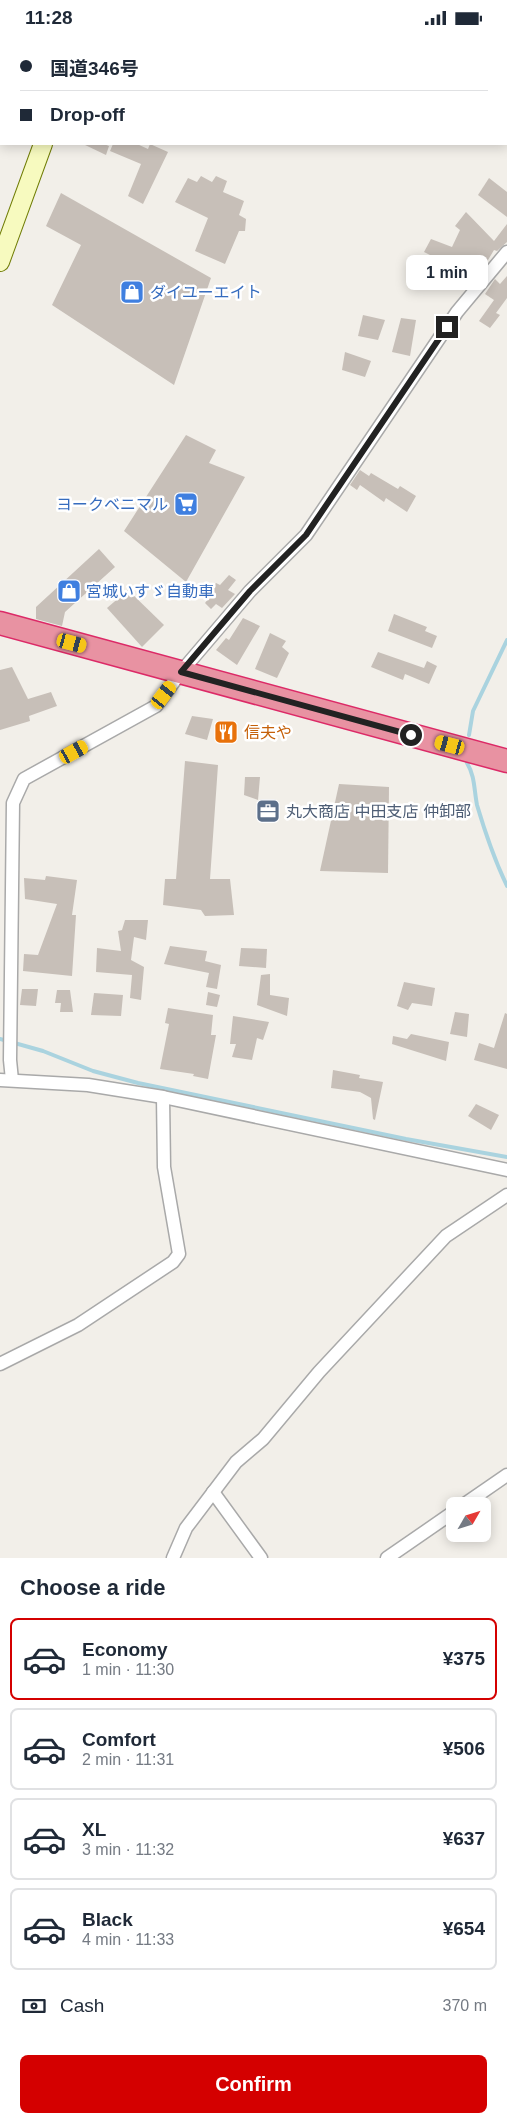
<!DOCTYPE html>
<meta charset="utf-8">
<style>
:root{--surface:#fff;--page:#f6f6f7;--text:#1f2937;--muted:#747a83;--line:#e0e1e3;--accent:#d40000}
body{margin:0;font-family:Arial,"Noto Sans JP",sans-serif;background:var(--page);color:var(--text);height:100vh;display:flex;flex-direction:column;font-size:19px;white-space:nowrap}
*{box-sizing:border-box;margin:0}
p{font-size:16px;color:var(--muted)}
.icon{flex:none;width:28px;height:28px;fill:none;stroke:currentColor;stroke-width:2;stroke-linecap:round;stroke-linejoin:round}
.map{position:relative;height:1523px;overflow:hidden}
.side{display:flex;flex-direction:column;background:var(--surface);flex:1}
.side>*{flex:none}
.hud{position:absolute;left:0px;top:0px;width:508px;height:110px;box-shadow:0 2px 12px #0003;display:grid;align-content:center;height:110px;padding:0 20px;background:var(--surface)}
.needle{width:32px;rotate:51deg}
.fabs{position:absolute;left:446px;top:1462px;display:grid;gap:10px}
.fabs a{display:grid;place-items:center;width:45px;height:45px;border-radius:8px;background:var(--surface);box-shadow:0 2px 12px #0003;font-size:25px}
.end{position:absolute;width:22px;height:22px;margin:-11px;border:6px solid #222;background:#fff;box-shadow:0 0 0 2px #fff}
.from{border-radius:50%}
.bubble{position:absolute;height:35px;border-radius:8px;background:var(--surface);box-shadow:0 2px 12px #0003;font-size:16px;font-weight:800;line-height:35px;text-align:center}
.car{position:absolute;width:15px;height:30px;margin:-15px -8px;border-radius:6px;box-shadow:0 0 4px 1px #0007;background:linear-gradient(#f5c518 24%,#345 0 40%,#f5c518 0 76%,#345 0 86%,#f5c518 0)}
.hud b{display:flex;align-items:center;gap:18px;height:48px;font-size:19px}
.hud b+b{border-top:1px solid var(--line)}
.hud i{width:12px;height:12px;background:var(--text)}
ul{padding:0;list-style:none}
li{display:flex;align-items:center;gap:15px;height:82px;margin:0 10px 8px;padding:0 10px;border:2px solid var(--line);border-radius:8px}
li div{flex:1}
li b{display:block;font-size:19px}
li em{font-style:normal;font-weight:800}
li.selected{border-color:var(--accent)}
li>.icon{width:45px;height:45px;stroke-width:1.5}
h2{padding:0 20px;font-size:22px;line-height:60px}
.pay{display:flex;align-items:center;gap:12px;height:55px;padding:0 20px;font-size:19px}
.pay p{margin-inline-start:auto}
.cta{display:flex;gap:10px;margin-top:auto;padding:10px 20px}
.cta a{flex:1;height:58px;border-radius:8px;background:var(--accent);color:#fff;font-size:20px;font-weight:800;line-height:58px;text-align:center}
.status{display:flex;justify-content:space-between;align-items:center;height:35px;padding:0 25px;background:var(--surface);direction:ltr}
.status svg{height:14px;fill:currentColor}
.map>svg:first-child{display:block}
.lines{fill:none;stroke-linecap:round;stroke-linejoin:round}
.stream{stroke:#aad3df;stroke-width:4}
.building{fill:#c7bfb8}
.street-casing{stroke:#a9a9a9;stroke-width:15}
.secondary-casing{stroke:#707d05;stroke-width:20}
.highway-casing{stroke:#dc2a67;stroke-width:25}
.path{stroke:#fa8072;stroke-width:2;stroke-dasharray:2.5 2.5;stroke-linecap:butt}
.street{stroke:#fff;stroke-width:12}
.secondary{stroke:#f7fabf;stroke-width:18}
.highway{stroke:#e892a2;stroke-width:22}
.route{stroke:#222;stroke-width:6}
.labels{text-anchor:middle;stroke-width:5;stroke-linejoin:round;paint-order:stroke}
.shop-label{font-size:16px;fill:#366cbe;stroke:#fff;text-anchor:start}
.food-label{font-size:16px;fill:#c56008;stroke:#fff;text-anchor:start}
.service-label{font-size:16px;fill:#4e5e75;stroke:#fff;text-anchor:start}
</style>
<div class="status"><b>11:28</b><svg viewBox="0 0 49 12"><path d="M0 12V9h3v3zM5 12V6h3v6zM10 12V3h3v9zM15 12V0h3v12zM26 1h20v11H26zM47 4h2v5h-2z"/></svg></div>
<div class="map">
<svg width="507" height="1523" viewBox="0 0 507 1523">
<rect width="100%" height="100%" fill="#f2efe9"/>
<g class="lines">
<!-- stream -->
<g class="stream">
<path d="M469 700 473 676 507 605"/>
<path d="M467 728C475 741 474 755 477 770 485 797 495 826 507 851"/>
<path d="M0 1004 43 1016 93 1036 138 1048 406 1104 507 1122"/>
</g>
</g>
<!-- building -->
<g class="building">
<path d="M83 109H104L109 111 106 120Z"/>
<path d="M113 109H137L148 114 150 109 168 117 143 169 128 161 141 129 110 116Z"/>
<path d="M201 141 212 147 216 141 227 146 223 157 244 166 239 180 246 184 245 196H239L225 229 195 216 208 183 175 167 188 143 197 147Z"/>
<path d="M489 143 507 157V182L478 160Z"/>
<path d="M61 158 211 243 174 350 52 270 81 210 46 191Z"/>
<path d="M466 177 494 206 507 189V207L497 216 494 215 485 230 470 248 463 246 460 235 424 217 431 204 452 212 460 195 455 191Z"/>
<path d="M507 241V263L496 278 500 280 490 293 479 286 494 265 485 259 495 244 500 249Z"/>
<path d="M363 280 385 285 378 305 358 301Z"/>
<path d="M401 283 416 285 410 321 392 317Z"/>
<path d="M345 317 371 326 365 342 342 335Z"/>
<path d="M186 400 216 415 209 428 245 442 186 547 124 496Z"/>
<path d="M360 435 369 441 371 438 398 454 400 451 416 461 407 477 386 463 384 467 360 450 357 455 350 450Z"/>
<path d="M99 514 115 532 65 577 62 591 36 584V572Z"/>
<path d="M229 540 236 545 228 555 235 559 222 573 216 569 211 574 205 568 209 563 206 561 216 548 220 550Z"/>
<path d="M128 555 164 590 142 612 107 573Z"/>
<path d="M394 579 427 592 425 596 437 601 432 613 388 596Z"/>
<path d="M243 583 260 591 237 630 216 615 226 603 229 605Z"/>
<path d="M270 598 286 606 282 612 289 618 277 643 255 634Z"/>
<path d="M378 617 424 633 427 626 437 631 429 649 405 639 403 645 371 632Z"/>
<path d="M12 632 28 664 51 657 57 671 29 681 30 686 0 695V635Z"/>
<path d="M192 681 213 684 207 705 185 699Z"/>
<path d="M185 726 218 730 210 844H230L234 880 205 881 201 875 163 870 165 844H176Z"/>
<path d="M245 742H260L258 765 244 760Z"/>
<path d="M339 749 389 752 388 838 320 836Z"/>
<path d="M46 841 77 845 72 880H76L72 941 23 936 24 919 38 920 57 869 25 864 24 843 45 845Z"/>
<path d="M125 885H148L146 905 134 902 131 925 144 932 141 965 130 963 132 940 96 937 97 913 121 916 118 896 122 895Z"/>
<path d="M170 911 207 916 205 926 221 930 217 954 206 952 209 938 164 929Z"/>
<path d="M241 913 267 914 266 933 239 931Z"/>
<path d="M270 939V960L289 963 287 981 257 970 261 940Z"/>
<path d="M404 947 435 953 432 971 412 968 408 975 397 971Z"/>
<path d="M22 954H38L36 971 20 970Z"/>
<path d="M57 955H70L73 977H60L61 968H55Z"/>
<path d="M208 957 220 960 217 972 206 970Z"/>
<path d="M94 958 123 960 121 981 91 980Z"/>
<path d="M168 973 213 980 211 1000H216L208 1044 193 1041 194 1039 160 1034 169 989 165 988Z"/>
<path d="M455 977 469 979 467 1002 450 999Z"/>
<path d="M505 978 507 979V1034L474 1025 479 1008 494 1013Z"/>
<path d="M233 981 269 987 263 1005 257 1003 252 1025 232 1022 236 1009H230Z"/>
<path d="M411 999 449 1007 446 1026 392 1009 393 1001 407 1004Z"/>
<path d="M333 1035 360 1040 359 1043 383 1047 375 1085 373 1084 371 1063 360 1057 331 1053Z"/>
<path d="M476 1069 499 1080 491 1095 468 1081Z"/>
</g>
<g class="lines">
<!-- street casing -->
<g class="street-casing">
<g id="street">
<path d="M0 1045 88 1050 163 1062 507 1135"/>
<path d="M12 1045 10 1025 13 768 24 744 156 671 181 637 250 556 306 500 457 277 507 217"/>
<path d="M0 1329 78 1290 173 1227 179 1219 164 1132 163 1062"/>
<path d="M213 1457 261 1523"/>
<path d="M462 1471 507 1440"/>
<path d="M173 1523 186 1493 236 1427 263 1404 319 1337 446 1201 507 1160"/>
<path d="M387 1523 455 1476"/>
</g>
</g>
<!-- secondary casing -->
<g class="secondary-casing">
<g id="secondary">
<path d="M84 1 85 0"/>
<path d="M0 227 43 109"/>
</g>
</g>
<!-- highway casing -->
<g class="highway-casing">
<path id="highway" d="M0 588 507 726"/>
</g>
<!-- path -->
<path class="path" d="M0 70 1 71"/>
<!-- street -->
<use href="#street" class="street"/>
<!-- secondary -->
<use href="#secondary" class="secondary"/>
<!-- highway -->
<use href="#highway" class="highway"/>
</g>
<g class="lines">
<!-- route -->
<path class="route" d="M411 700 181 637 250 556 306 500 447 292"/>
</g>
<!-- icons -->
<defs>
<g id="shop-square" transform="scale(1.25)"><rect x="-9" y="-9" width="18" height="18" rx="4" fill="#3f7fe0" stroke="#fff"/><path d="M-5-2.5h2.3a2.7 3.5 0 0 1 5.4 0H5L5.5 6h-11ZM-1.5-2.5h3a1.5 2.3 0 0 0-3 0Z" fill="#fff"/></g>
<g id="supermarket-square" transform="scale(1.25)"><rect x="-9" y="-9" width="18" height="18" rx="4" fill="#3f7fe0" stroke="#fff"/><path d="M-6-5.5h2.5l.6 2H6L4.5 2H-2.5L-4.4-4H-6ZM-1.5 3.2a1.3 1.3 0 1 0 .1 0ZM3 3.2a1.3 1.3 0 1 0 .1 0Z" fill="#fff"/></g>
<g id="restaurant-square" transform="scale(1.25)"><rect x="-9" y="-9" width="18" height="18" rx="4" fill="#e8710a" stroke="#fff"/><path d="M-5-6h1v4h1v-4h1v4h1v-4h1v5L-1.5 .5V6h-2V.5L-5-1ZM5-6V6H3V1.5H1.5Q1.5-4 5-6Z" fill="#fff"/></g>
<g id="office-square" transform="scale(1.25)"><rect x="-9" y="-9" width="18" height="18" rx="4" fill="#5c6f8a" stroke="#fff"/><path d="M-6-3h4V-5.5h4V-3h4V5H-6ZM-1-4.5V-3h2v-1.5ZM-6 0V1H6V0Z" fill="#fff"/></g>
</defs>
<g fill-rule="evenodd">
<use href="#shop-square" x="132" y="257"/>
<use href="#supermarket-square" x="186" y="469"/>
<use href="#shop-square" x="69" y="556"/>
<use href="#restaurant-square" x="226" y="697"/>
<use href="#office-square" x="268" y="776"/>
</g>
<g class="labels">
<!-- shop labels -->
<g class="shop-label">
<text x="150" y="263">ダイユーエイト</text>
<text x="168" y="475" text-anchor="end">ヨークベニマル</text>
<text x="86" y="562">宮城いすゞ自動車</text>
</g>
<!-- food labels -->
<g class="food-label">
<text x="244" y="703">信夫や</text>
</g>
<!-- service labels -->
<g class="service-label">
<text x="286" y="782">丸大商店 中田支店 仲卸部</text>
</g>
</g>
</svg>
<div class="fabs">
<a><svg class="needle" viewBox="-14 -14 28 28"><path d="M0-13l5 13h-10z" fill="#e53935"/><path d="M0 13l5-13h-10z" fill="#747a83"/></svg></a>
</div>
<i class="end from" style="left:411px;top:700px"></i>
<i class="end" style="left:447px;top:292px"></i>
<div class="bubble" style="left:406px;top:220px;width:82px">1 min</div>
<i class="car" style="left:72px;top:608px;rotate:105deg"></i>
<i class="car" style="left:164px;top:660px;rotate:37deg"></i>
<i class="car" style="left:450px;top:710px;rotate:285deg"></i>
<i class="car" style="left:74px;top:717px;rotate:61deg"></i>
<div class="hud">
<b><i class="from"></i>国道346号</b>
<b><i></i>Drop-off</b>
</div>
</div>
<section class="side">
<h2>Choose a ride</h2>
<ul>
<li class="selected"><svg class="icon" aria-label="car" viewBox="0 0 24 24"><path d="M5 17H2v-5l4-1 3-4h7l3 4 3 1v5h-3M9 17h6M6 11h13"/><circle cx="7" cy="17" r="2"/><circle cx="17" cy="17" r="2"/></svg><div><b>Economy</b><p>1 min · 11:30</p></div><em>¥375</em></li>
<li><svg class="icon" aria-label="car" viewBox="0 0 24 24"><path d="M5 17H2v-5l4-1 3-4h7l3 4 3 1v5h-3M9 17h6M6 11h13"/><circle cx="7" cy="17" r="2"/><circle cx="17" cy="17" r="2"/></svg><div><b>Comfort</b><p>2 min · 11:31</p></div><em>¥506</em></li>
<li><svg class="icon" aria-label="car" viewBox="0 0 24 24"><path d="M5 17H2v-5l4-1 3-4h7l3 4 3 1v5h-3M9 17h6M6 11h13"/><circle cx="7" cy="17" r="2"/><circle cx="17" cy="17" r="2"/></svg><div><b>XL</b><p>3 min · 11:32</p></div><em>¥637</em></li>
<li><svg class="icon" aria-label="car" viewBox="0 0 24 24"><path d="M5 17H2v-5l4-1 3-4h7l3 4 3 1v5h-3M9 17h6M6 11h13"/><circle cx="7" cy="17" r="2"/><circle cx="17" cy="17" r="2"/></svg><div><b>Black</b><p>4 min · 11:33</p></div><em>¥654</em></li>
</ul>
<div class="pay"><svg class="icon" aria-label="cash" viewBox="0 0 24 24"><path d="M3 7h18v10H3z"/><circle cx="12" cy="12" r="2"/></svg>Cash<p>370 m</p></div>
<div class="cta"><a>Confirm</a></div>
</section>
